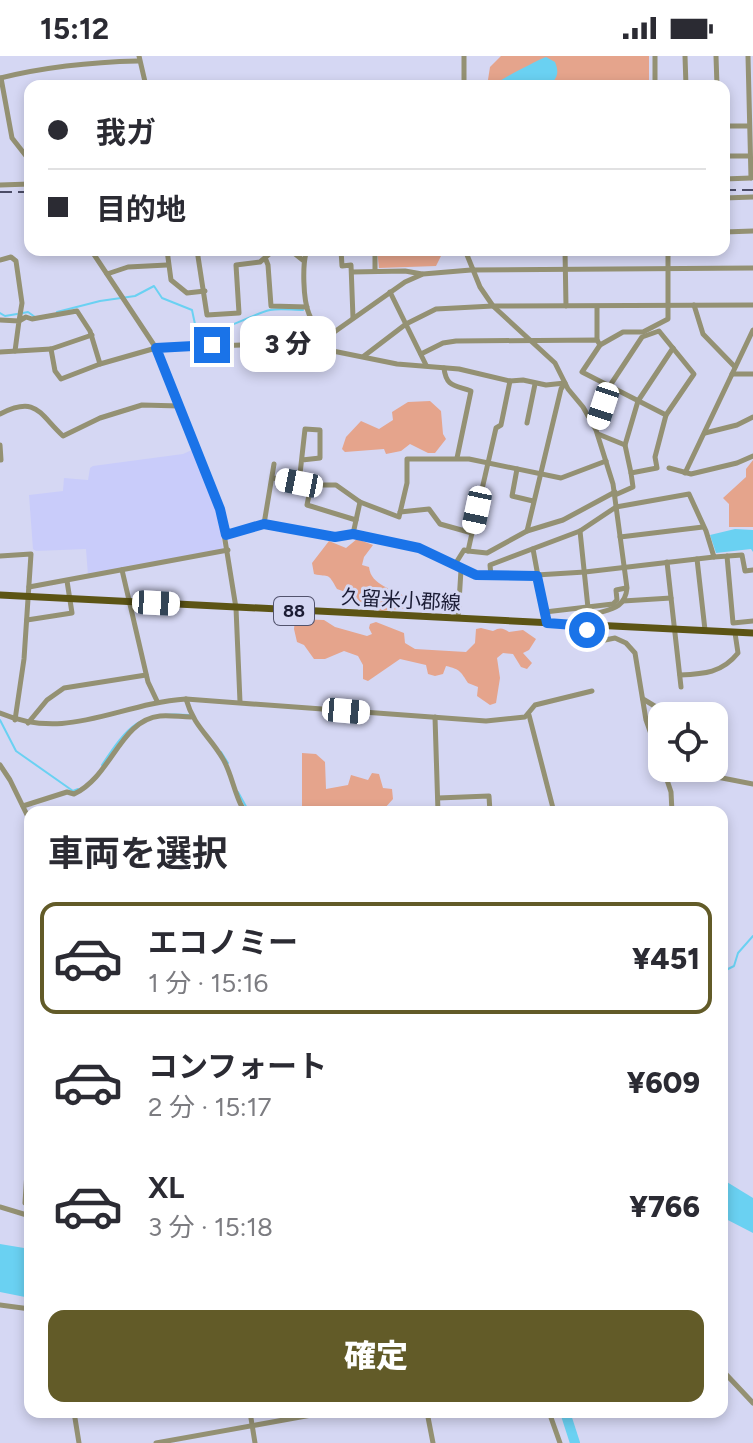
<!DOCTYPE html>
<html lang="ja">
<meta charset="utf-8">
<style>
:root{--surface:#fff;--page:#f7f7f7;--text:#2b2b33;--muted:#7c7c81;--line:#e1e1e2;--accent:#625b28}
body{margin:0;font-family:Figtree,"Noto Sans JP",sans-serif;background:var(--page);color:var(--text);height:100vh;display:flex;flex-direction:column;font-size:30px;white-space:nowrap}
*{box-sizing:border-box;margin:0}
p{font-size:26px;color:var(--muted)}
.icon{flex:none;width:44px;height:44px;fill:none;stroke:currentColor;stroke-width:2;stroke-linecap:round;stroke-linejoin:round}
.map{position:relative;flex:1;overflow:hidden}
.panel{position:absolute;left:24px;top:750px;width:704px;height:612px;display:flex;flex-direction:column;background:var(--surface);border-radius:16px;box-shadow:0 4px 12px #0003}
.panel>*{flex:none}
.banner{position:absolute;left:24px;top:24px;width:706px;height:176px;border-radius:16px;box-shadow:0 4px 12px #0003;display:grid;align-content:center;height:176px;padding:0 24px;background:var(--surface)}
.fabs{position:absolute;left:648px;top:646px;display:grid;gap:16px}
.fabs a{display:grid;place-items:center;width:80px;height:80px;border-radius:16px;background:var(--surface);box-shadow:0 4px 12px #0003;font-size:40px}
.end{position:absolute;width:36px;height:36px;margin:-18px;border:10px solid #1a73e8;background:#fff;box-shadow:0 0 0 4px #fff}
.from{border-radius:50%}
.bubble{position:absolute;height:56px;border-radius:16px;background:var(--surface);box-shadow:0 4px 12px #0003;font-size:26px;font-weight:800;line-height:56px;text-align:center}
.car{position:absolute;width:24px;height:48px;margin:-24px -12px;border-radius:10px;box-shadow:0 0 6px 2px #0007;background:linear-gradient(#fff 24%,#345 0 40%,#fff 0 76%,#345 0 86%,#fff 0)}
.banner b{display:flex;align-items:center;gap:28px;height:76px;font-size:30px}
.banner b+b{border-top:2px solid var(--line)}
.banner i{width:20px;height:20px;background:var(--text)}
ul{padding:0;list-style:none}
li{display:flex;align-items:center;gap:24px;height:112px;margin:0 16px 12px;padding:0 8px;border:4px solid transparent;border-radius:16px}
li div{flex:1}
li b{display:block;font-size:30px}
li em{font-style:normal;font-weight:800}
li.current{border-color:var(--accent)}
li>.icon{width:72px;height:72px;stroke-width:1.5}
h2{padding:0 24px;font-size:36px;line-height:96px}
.cta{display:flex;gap:16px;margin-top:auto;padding:16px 24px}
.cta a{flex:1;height:92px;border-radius:16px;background:var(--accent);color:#fff;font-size:32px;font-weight:800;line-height:92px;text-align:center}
.status{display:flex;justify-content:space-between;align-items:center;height:56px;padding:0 40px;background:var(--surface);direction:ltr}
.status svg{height:22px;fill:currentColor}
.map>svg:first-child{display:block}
.built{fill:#c9ccfa}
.green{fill:#e5a48c}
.water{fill:#6ad1f2}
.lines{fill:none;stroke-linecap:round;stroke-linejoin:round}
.stream{stroke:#6ad1f2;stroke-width:2}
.river{stroke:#6ad1f2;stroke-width:10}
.minor{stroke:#949173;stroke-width:5}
.major{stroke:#5c5415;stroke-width:7}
.rail{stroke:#4b4c66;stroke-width:2;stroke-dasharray:12 6;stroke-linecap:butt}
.route{stroke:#1a73e8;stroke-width:10}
.labels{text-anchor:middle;stroke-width:6;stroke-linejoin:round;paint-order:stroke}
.shield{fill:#d5d7f3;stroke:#52536d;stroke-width:2}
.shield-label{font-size:18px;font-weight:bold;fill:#1a1b34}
.street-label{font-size:20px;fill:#1a1b34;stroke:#d5d7f3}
</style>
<div class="status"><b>15:12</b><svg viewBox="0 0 49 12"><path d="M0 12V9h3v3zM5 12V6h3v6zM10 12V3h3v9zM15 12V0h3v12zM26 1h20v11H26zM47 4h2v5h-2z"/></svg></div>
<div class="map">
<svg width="753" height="1387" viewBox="0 0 753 1387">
<rect width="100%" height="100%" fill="#d5d7f3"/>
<!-- built -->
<path class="built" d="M194 393 218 456 223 493 88 519 86 493 36 495 33 493 29 439 63 435 64 422 88 424 90 412 93 410 183 398Z"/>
<!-- green -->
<g class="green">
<path d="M501 0H649V30H487L490 11Z"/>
<path d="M377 194H444L436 210 379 212Z"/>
<path d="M430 345 441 355 443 378 446 383 435 397H428L410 388 401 395 386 398 384 393 345 396 342 393 346 381 361 365 379 373 393 364 392 356 408 346Z"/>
<path d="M753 404V471H729V448L723 442 746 421V413Z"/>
<path d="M357 483 373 489 364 501 362 509 369 511C371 530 393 532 407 542L406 552 382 555 370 552 363 550 354 539 337 533C327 515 330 522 314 518L312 507 329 485 346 492Z"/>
<path d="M295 563 324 564 335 571 367 580 372 578 369 572 370 568 376 566 404 577 405 587 415 593 466 596 475 587 476 573 481 572 493 575C500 571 503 572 509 576L523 574 536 583 529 594 523 597 532 607 527 613 521 611 513 598 503 597 497 602 500 622 496 647 490 649 477 640 478 631 468 627C461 616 460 613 446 610L443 618 435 620 428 618 426 609 400 603 368 625 363 623V609L358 600 344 595 325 603H314L304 589 297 586 294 573Z"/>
<path d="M302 697 316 698 325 706 326 733 348 729 351 719 368 724 372 717 379 718 383 732 392 733 393 743 384 753 302 756Z"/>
</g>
<!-- water -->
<g class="water">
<path d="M546 1 555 6C559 16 558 21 550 29L500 30V25C503 22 542 2 546 1Z"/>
<path d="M735 473 753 474V496L751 493 716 497 710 479Z"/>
<path d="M722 1123 753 1142V1177L722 1161Z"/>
<path d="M0 1188 30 1193V1242L0 1236Z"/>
</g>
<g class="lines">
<!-- stream -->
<g class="stream">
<path d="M57 256 100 245 135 240 154 230 162 242 192 254 196 273C218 281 248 259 270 254 280 252 292 254 303 254"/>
<path d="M0 257 5 260 17 258"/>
<path d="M23 257 28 256 35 261"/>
<path d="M0 664 16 695 73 735 78 733"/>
<path d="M221 696 228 707"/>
<path d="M102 709C128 670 139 655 189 659"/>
<path d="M238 736 249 756"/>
<path d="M369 756 396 754 419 756"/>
<path d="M722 916 734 910 738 897 753 880"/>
</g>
<!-- river -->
<path class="river" d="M565 1356 575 1387"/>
<!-- minor -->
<g class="minor">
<path d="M139 0 146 30"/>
<path d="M655 0V30"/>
<path d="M685 0 686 30"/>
<path d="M716 0 717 30"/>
<path d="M748 0 751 122"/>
<path d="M0 22C45 11 92 6 138 5"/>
<path d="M1 22 12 82 30 105"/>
<path d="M464 30V0"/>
<path d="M724 70H748"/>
<path d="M724 100H749"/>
<path d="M724 123 751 122"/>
<path d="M0 129 30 128"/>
<path d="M724 142 753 141"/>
<path d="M724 176 753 175"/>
<path d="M91 194 156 292 220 453 236 552 240 646"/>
<path d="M167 194 171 224 187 237 205 235"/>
<path d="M197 194 207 259 239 257 236 209 260 206 274 194"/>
<path d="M290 194 304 205"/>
<path d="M307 194C302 207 303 244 309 258 313 268 320 275 322 287"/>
<path d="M341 194 342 210 351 209 353 262"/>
<path d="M375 194V215"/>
<path d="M465 194 480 231 493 250 555 307 568 333 583 351 596 374 613 428 627 532C625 554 608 553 592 559L588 578 595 586 615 582 626 587 635 597 646 664 662 709"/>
<path d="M565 194 566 250"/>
<path d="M0 204 11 201 16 205 22 247 19 265 26 261 32 263 77 255 90 275 100 308 156 292 272 288 313 291 397 308 459 313 510 325 523 324 546 329 565 327 561 333 527 475"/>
<path d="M266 204 268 209 271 250 307 251"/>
<path d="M352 216 405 215 422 218"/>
<path d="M107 218 128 211 167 209"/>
<path d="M390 236 426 309"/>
<path d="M694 249 703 278 735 311"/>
<path d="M0 264 19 265 15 295"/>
<path d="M597 284V251"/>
<path d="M600 289 582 316 666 359 655 401 657 412 631 417 633 431 615 439"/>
<path d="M313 291 405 226 423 218 471 214 753 212"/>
<path d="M51 293 55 315 61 323 100 308"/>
<path d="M0 296 51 293 92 279"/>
<path d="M421 298 443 287 456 285 597 284 600 289 623 276H643L668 263V194"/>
<path d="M364 300 406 268 436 253 493 250 753 249"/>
<path d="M444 312C446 331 455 329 471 335L457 402"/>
<path d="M732 318H753"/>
<path d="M0 358C37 339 39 358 63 380L100 362 142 349 180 350"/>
<path d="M527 367 535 328"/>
<path d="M596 372 609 331 642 281 659 275 694 318 666 359"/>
<path d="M705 377 737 369 753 361"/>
<path d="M598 378 625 389 638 345 673 292"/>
<path d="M0 389 1 404"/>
<path d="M625 389 631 417"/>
<path d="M669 412 691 418 737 407 753 400"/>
<path d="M517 413 512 440 533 445"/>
<path d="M685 417 753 274"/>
<path d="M273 422 311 429H336L360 446 399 461 407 427V403H469L561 422 606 405"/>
<path d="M299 427 305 373 320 374V402L302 404"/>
<path d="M311 429 307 449 356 464"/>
<path d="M400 456 429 453 440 468 472 477 496 372 501 369 510 325"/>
<path d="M264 468 274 408"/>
<path d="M580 475 588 552"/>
<path d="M353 478 360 446"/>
<path d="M226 479 264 468 335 481 353 478 419 492 459 513 476 519 502 521 585 516 714 501"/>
<path d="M620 481 703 471"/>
<path d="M533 493 545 558"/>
<path d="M468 495 487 497 527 475 563 464 615 436"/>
<path d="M0 500 31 498 24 603 15 664"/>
<path d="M727 500 733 567 753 565"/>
<path d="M697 503 705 574"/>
<path d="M667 506 681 631"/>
<path d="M454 510 464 494 468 495 472 477"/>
<path d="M122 514 148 626 157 645"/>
<path d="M491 520 490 509 580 475 616 451 689 438 706 475 714 501 742 499 745 515 753 514"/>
<path d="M29 531 228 494"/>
<path d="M623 545 671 542"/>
<path d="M545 556 613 548 617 544 616 534 626 532"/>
<path d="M458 562 461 514"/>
<path d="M27 564 72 557 67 525"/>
<path d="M680 619C704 618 722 617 738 597L735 577"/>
<path d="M186 643C194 671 209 679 223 703 231 716 234 736 242 751L239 756"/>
<path d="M643 643 671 660"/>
<path d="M0 657C68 686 117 648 186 643L486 665 525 661 535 649 592 635"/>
<path d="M529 659 554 756"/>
<path d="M435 661 438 756"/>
<path d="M28 667 47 644 64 632 146 619"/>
<path d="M0 709 10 724 30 765"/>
<path d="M663 712 671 736 672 756"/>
<path d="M710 712 717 721 753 728"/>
<path d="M438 742 489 740 490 756"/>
<path d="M23 750 67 736 74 738C112 720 120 664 160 660 170 659 181 661 191 661"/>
<path d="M25 1147 30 1068"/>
<path d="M0 1151 30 1160"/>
<path d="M0 1249 30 1253"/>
<path d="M722 1314 753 1347"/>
<path d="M74 1356 79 1387"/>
<path d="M250 1356 255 1387"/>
<path d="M427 1356 433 1387"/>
<path d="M549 1356 560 1387"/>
<path d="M156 1387 328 1356"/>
</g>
<!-- major -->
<path class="major" d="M0 539 753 577"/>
<!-- rail -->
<g class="rail">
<path d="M724 134H753"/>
<path d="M0 136H30"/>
</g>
</g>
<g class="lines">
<!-- route -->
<path class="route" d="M212 289 156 292 220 453 226 479 264 468 335 481 353 478 419 492 476 519 537 520 547 567 588 570 587 574"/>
</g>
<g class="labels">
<!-- shield labels -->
<rect class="shield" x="274" y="541" width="40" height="28" rx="6"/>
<g class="shield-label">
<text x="294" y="561">88</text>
</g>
<!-- street labels -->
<g class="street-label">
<text transform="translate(401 544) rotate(3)" y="7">久留米小郡線</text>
</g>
</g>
</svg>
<div class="fabs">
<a><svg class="icon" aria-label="locate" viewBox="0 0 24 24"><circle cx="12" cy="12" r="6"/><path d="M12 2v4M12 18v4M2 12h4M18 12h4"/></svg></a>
</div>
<i class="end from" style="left:587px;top:574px"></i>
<i class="end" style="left:212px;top:289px"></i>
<div class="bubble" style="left:240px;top:260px;width:96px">3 分</div>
<i class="car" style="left:603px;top:350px;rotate:198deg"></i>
<i class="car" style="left:299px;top:427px;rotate:281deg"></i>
<i class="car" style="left:477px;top:454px;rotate:192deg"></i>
<i class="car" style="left:156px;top:547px;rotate:93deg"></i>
<i class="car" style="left:346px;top:655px;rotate:95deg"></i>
<div class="banner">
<b><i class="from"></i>我ガ</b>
<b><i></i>目的地</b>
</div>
<section class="panel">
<h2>車両を選択</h2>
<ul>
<li class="current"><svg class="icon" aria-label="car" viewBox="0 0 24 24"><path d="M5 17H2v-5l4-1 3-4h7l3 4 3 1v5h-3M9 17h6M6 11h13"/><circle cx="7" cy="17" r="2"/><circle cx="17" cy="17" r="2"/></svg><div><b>エコノミー</b><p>1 分 · 15:16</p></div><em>¥451</em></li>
<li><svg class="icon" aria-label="car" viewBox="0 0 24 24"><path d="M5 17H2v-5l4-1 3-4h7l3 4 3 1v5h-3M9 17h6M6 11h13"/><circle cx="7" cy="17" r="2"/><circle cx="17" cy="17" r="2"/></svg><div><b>コンフォート</b><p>2 分 · 15:17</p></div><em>¥609</em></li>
<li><svg class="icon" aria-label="car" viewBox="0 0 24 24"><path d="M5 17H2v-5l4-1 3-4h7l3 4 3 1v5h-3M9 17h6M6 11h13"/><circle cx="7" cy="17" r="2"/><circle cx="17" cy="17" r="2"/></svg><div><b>XL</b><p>3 分 · 15:18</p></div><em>¥766</em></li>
</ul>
<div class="cta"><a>確定</a></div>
</section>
</div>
